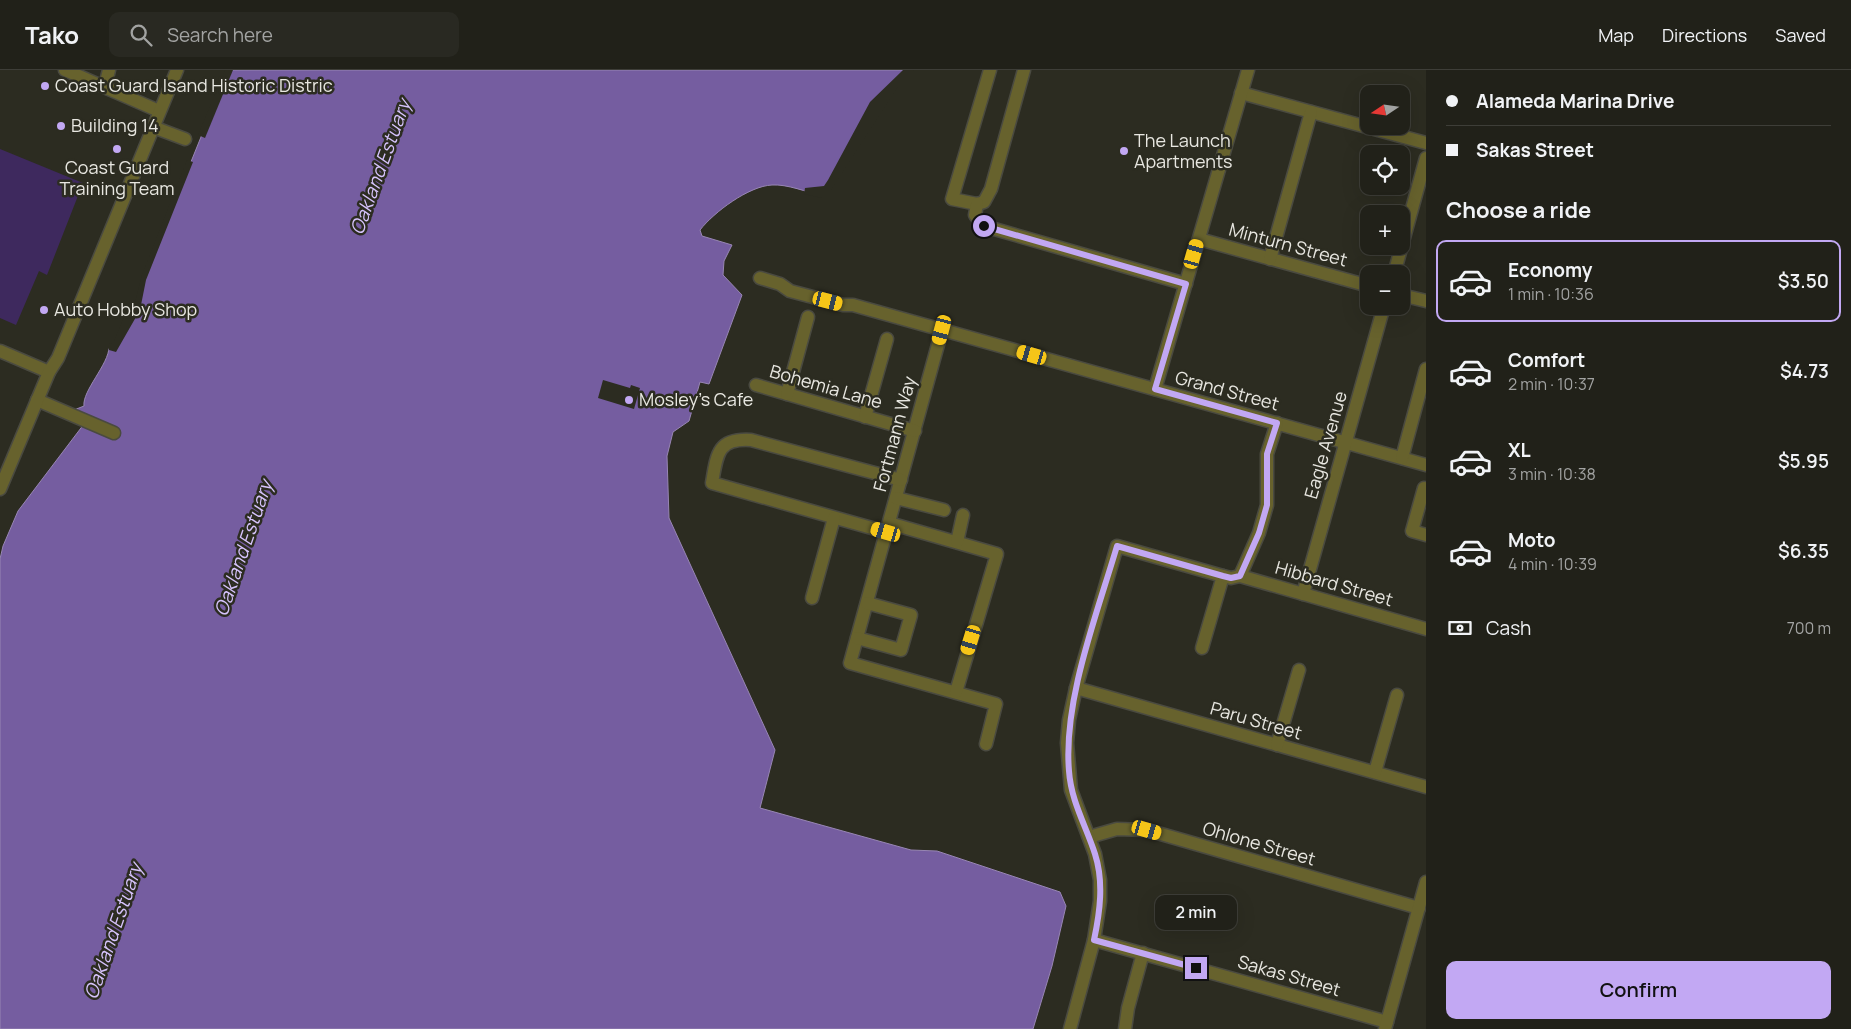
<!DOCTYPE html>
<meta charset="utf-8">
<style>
:root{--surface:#212119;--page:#292922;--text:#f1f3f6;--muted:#a2a3a2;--line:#3e3e38;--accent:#c2a8f3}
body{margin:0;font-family:Manrope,sans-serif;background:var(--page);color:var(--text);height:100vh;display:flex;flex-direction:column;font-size:19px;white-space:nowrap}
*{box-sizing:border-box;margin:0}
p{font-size:16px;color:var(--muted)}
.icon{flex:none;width:28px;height:28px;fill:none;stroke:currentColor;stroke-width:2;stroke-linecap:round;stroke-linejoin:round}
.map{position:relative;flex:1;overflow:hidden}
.drawer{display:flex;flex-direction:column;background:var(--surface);width:425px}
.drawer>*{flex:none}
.hud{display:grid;align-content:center;height:110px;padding:0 20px;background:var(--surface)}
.needle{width:32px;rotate:257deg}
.controls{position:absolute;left:1360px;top:15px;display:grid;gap:10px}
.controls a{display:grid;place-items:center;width:50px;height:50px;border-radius:10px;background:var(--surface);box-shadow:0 5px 20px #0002,0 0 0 1px var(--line);font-size:25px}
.end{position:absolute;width:22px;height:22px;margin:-11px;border:6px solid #c2a8f3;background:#111;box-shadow:0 0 0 2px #111}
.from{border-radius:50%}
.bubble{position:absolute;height:35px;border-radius:10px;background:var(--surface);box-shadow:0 5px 20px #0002,0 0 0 1px var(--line);font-size:16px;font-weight:600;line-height:35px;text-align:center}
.car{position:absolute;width:15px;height:30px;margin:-15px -8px;border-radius:6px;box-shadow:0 0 4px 1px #0007;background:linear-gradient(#f5c518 24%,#345 0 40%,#f5c518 0 76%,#345 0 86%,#f5c518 0)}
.hud b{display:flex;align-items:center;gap:18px;height:48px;font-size:19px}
.hud b+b{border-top:1px solid var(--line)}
.hud i{width:12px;height:12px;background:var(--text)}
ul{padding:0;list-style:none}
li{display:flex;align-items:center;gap:15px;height:82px;margin:0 10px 8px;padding:0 10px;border:2px solid transparent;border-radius:10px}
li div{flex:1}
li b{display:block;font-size:19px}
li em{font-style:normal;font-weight:600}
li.active{border-color:var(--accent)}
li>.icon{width:45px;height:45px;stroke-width:1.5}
h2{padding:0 20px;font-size:22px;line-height:60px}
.pay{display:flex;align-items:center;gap:12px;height:55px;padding:0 20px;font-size:19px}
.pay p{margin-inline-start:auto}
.cta{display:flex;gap:10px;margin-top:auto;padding:10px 20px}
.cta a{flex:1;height:58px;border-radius:10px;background:var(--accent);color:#111;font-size:20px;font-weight:600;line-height:58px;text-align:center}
header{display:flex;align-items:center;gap:30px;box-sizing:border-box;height:70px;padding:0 25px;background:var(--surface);border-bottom:1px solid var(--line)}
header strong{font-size:24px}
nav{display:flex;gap:28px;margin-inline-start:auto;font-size:18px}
.search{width:350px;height:45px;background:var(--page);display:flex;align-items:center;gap:12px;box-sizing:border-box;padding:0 18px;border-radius:10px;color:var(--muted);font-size:19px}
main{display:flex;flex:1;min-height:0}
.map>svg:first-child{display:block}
.green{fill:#3e295e}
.water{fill:#755da0;stroke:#9886b4}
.pier{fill:#2c2c21}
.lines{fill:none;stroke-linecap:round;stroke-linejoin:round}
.minor-casing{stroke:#4a4a40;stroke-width:15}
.minor{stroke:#67622d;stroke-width:12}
.route{stroke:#c2a8f3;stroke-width:6}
.poi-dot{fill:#c2a8f3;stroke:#2c2c21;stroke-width:2}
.labels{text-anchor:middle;stroke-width:5;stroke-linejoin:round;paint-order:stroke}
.poi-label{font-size:18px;fill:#e8e7e1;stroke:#2c2c21;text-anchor:start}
.street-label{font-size:18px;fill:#e8e7e1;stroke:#2c2c21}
.water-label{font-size:19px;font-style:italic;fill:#d6c3fc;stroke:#2c2c21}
</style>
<header>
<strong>Tako</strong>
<div class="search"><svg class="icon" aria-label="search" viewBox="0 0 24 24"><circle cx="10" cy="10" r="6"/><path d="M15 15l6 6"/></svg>Search here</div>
<nav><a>Map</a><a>Directions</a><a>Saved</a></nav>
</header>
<main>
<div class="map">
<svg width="1426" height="959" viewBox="0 0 1426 959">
<rect width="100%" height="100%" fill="#2c2c21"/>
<!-- green -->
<path class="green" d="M0 79 83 113 47 205 39 201 16 255 0 248Z"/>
<!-- water -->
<path class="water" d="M228 0H912L895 17 822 126C807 122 787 114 772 115 749 116 714 142 700 160L702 166 732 175 724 191 723 205 742 225 709 314 700 312 689 351 673 362 667 386 669 448 775 680 760 738 911 780 937 781 1060 822 1066 836 1052 896 1033 959H0V489L3 476 18 441 84 354 74 340 84 336C82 321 109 294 109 277 130 262 138 229 145 206Z"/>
<!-- pier -->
<g class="pier">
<path d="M225 0H233L205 68 198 65Z"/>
<path d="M903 0H914L897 18 831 120 822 128 804 124 805 118 824 116 828 110 870 32Z"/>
<path d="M187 90 193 92 146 210 140 240 116 282 109 280 107 276 114 271 124 247 134 236 142 205Z"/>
<path d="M603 310 630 318 631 315 640 318 634 339 598 328Z"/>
</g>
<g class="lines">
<!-- minor casing -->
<g class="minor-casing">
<g id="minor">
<path d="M65 0 159 41"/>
<path d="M990 0 952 129 977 134 984 132 991 119 1024 0"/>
<path d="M105 16 109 0"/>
<path d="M1241 23 1426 73"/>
<path d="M153 57 185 69"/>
<path d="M977 134 975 145 984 156 1186 214"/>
<path d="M1199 169 1369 216"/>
<path d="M1270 189 1311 42"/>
<path d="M1394 204 1426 88"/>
<path d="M760 208 780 214 790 221 843 235H853L1426 395"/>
<path d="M1401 225 1426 231"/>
<path d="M942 260 850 593 996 634 986 674"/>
<path d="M0 281 49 302"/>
<path d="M756 315 915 361"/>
<path d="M1155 319 1248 0"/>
<path d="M787 324 808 247"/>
<path d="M37 330 114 363"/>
<path d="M865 347 887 269"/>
<path d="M1402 388 1426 299"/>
<path d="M1424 418 1412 461 1426 465"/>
<path d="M0 419 49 302 58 288 177 0"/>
<path d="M896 428 944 440"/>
<path d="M889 453 997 484 956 622"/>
<path d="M886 462 712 413C717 383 718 368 751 370L901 410"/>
<path d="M957 472 963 445"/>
<path d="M1240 506 1259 463 1267 435V384L1277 353"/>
<path d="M1303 524 1384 236"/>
<path d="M812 528 834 448"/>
<path d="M857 568 901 580 911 545 867 533"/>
<path d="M1202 578 1223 506"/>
<path d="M1076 618 1426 717"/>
<path d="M1277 675 1299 600"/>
<path d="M1375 702 1397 625"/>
<path d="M1089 767 1117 759 1147 760 1419 838"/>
<path d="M1094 870 1387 952"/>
<path d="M1070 959 1094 870 1100 831V810L1095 784 1071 720 1067 673 1069 650 1076 618 1117 476 1223 506 1231 508 1240 506 1426 559"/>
<path d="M1125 959 1128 938 1143 883"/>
<path d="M1385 959 1426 812"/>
</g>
</g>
<!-- minor -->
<use href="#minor" class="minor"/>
</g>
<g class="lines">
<!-- route -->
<path class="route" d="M984 156 1186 214 1155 319 1277 353 1267 384V435L1259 463 1240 506 1231 508 1223 506 1117 476C1097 544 1063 631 1069 701 1071 731 1086 756 1095 784 1104 812 1100 842 1094 870L1196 898"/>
</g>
<!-- markers -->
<g class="poi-dot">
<circle cx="45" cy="16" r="5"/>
<circle cx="61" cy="56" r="5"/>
<circle cx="117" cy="79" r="5"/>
<circle cx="1124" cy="81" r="5"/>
<circle cx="44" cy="240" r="5"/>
<circle cx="629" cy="330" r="5"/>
</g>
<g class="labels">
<!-- poi labels -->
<g class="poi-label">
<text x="55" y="22">Coast Guard Isand Historic Distric</text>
<text x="71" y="62">Building 14</text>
<text x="1134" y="77">The Launch<tspan x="1134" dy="21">Apartments</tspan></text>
<text x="117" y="104" text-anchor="middle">Coast Guard<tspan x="117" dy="21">Training Team</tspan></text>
<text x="54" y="246">Auto Hobby Shop</text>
<text x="639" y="336">Mosley's Cafe</text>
</g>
<!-- street labels -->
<g class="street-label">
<text transform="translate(1288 175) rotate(15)" y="6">Minturn Street</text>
<text transform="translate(826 317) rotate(16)" y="6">Bohemia Lane</text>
<text transform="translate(1227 321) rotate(15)" y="6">Grand Street</text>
<text transform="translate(895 364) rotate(-75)" y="6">Fortmann Way</text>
<text transform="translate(1326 375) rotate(-74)" y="6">Eagle Avenue</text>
<text transform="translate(1334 514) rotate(16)" y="6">Hibbard Street</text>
<text transform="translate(1256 651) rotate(16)" y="6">Paru Street</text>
<text transform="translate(1259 774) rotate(16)" y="6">Ohlone Street</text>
<text transform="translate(1289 906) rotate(16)" y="6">Sakas Street</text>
</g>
<!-- water labels -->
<g class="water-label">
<text transform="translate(380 97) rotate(-70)" y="7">Oakland Estuary</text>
<text transform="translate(243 478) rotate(-71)" y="7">Oakland Estuary</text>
<text transform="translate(113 861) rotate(-71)" y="7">Oakland Estuary</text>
</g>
</g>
</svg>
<div class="controls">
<a><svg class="needle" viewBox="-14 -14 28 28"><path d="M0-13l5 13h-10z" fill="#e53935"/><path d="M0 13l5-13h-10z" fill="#a2a3a2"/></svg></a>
<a><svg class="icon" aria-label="locate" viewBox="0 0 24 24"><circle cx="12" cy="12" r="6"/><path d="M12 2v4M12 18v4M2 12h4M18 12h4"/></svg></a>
<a>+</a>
<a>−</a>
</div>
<i class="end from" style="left:984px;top:156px"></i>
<i class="end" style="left:1196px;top:898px"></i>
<div class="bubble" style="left:1155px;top:825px;width:82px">2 min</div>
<i class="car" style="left:1194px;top:184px;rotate:16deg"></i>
<i class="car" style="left:828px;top:231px;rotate:104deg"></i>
<i class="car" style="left:942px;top:260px;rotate:195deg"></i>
<i class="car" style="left:1032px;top:285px;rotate:286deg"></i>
<i class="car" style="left:886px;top:462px;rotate:286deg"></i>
<i class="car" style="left:971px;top:570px;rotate:197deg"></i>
<i class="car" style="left:1147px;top:760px;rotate:106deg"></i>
</div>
<section class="drawer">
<div class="hud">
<b><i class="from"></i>Alameda Marina Drive</b>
<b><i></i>Sakas Street</b>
</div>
<h2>Choose a ride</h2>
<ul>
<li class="active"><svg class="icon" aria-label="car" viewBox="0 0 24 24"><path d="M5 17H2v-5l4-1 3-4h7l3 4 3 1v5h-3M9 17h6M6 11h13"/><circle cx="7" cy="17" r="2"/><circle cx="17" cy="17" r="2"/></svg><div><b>Economy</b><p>1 min · 10:36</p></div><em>$3.50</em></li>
<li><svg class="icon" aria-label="car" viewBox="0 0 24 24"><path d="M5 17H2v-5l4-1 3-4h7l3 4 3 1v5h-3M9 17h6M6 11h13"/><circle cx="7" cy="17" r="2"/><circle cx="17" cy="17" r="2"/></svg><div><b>Comfort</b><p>2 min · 10:37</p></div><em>$4.73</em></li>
<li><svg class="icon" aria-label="car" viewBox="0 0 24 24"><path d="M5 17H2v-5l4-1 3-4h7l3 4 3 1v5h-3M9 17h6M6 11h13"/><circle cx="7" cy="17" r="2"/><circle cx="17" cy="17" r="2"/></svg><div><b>XL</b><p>3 min · 10:38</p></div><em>$5.95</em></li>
<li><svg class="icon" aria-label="car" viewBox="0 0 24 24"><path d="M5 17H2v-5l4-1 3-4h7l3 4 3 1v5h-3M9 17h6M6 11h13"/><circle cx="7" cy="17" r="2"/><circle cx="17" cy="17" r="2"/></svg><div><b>Moto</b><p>4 min · 10:39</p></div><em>$6.35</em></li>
</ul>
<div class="pay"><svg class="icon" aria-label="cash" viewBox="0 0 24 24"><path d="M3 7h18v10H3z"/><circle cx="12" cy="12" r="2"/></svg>Cash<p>700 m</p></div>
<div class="cta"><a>Confirm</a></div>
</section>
</main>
